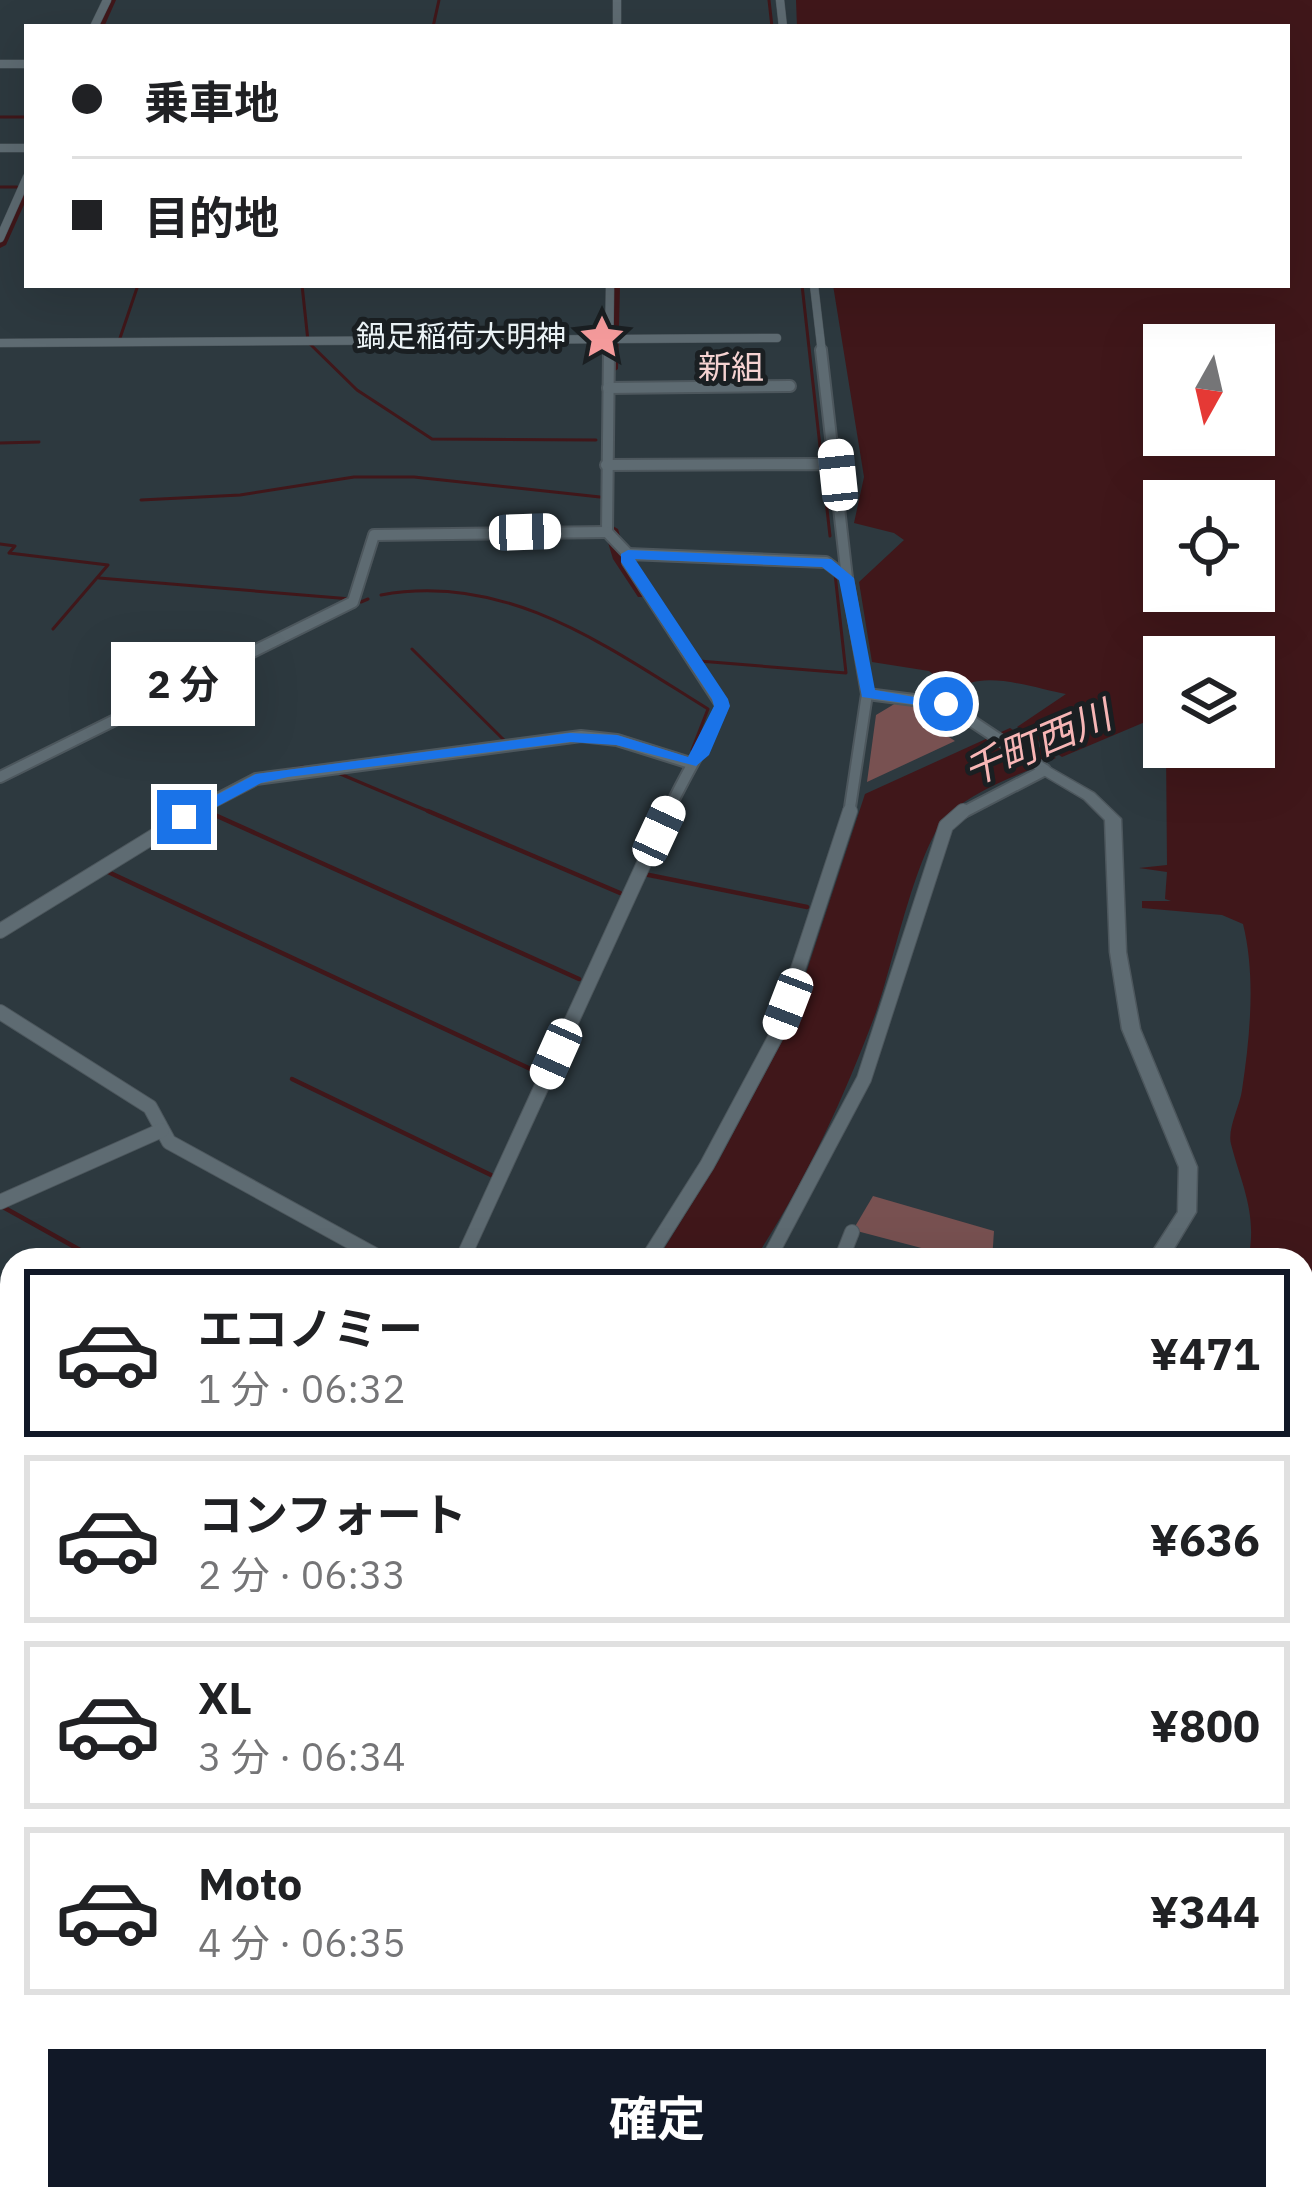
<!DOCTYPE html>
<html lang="ja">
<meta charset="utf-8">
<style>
:root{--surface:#fff;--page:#f2f2f2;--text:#202124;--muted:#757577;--line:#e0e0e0;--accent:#111827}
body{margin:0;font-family:"IBM Plex Sans","Noto Sans JP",sans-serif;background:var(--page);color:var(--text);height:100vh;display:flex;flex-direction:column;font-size:45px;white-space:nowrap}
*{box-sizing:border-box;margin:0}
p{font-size:39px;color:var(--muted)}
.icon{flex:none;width:66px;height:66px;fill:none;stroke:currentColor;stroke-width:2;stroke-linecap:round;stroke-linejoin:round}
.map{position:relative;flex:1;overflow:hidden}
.details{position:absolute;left:0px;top:1248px;width:1314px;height:963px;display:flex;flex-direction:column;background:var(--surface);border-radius:36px 36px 0 0;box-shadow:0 12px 48px #0002}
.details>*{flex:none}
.guide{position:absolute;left:24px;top:24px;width:1266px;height:264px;border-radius:0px;box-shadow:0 12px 48px #0002;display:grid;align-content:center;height:264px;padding:0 48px;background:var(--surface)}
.needle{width:78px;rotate:188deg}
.tools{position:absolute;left:1143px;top:324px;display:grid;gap:24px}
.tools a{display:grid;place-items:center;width:132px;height:132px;border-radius:0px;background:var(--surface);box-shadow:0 12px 48px #0002;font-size:60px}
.end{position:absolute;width:54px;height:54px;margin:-27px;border:15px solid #1a73e8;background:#fff;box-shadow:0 0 0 6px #fff}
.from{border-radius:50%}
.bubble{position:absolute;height:84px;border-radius:0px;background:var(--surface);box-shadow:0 12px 48px #0002;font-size:39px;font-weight:700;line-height:84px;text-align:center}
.car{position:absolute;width:36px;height:72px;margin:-36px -18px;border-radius:15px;box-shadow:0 0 9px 3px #0007;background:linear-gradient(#fff 24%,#345 0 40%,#fff 0 76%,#345 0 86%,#fff 0)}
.guide b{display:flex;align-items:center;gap:42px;height:114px;font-size:45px}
.guide b+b{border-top:3px solid var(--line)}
.guide i{width:30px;height:30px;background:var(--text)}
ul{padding:21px 0 0;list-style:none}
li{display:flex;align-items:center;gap:36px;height:168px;margin:0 24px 18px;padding:0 24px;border:6px solid var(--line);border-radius:0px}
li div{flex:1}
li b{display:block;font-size:45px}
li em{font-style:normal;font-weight:700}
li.active{border-color:var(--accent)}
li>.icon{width:108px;height:108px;stroke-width:1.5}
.primary-button{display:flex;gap:24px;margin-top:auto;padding:24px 48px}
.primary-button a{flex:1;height:138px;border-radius:0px;background:var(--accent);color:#fff;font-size:48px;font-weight:700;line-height:138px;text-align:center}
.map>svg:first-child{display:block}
.green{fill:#785151}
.water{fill:#40171a;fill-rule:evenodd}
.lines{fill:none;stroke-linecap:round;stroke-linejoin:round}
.stream-far1{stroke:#40171a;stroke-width:3}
.stream{stroke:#40171a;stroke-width:4.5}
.canal{fill:#40171a;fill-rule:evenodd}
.street-far3-casing{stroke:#4d575d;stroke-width:9}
.street-far2-casing{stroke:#4d575d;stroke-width:14}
.street-far1-casing{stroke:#4d575d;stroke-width:16}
.street-casing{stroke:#4d575d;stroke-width:21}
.secondary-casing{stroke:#4d575d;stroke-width:3}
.street-far3{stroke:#5e6b72;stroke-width:8}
.street-far2{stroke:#5e6b72;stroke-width:10}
.street-far1{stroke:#5e6b72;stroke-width:14}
.street{stroke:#5e6b72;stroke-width:18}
.secondary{fill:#5e6b72;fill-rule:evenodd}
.route{fill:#1a73e8}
.labels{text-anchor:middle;stroke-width:10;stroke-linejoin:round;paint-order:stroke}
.far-poi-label{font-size:30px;fill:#edf5f8;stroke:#1a1f22;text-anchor:end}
.far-neighbourhood-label{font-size:33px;fill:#f5d2d1;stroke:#1a1f22}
.water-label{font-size:39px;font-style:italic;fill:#f7b6b6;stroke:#1a1f22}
</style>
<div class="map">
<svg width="1312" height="2210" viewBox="0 0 1312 2210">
<rect width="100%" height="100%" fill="#2d393f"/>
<!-- green -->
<g class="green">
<path d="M896 703 933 711 948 720 935 728 955 741 867 782 876 715Z"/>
<path d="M873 1196 994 1231 992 1260H967L853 1230Z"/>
<path d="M156 2199H926L932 2210H163Z"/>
</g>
<!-- water -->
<g class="water">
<path d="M796 0H1312V1383L1302 1385V1260H1248C1258 1215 1242 1186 1231 1144 1227 1129 1240 1106 1242 1090 1250 1037 1256 976 1243 924L1222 915 1142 908V901H1171L1165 899 1167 872 1139 868 1167 865 1166 747H1254V657H1164V714L1062 757 1017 727 1066 694C1036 689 975 666 955 694L934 689 935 676 929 671 872 662 859 582 904 540 894 533 854 523 864 477 833 285H1287V27H797ZM1164 345H1254V435H1164ZM1254 501V591H1164V501Z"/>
<path d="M1010 728 1056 758C1022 774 977 788 949 814 917 844 893 965 876 1012 845 1096 804 1185 754 1260H657L719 1160 786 1034 865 794Z"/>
<path d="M1163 2199H1283L1286 2210H1165Z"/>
</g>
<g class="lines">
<!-- stream-far1 -->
<g class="stream-far1">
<path d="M769 0 772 27"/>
<path d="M433 27 439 0"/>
<path d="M0 117H27"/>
<path d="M0 187H17"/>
<path d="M302 285 308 341"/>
<path d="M802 285 830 536"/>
<path d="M119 341 138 285"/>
<path d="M308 342 357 390 432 439 596 440"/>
<path d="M0 443 39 442"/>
<path d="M141 500 240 495 354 477H414L600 497"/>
<path d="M0 544 15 546 9 553 108 565 53 629"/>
<path d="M99 578 351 599"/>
<path d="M381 595C507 572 606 646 708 709L692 750 698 752"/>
<path d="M361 602 368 599"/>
<path d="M412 649 508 744"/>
<path d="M699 661 846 673 835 574"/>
<path d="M279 771 303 767"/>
<path d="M338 773 435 814"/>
<path d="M206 811 213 814"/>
</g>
<!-- stream -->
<g class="stream">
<path d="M206 811 579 979"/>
<path d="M428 811 620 893"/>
<path d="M106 871 535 1071"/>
<path d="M644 874 807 907"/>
<path d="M292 1079 491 1175"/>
<path d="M3 1207 98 1260"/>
</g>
<!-- canal -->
<g class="canal">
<path d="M106 0H116L104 27H94Z"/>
<path d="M27 184V198L6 245 0 248V233L22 187Z"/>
<path d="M608 285H620L618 369 612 373 606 369Z"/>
<path d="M611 525 618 529 627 559 650 594 648 597H638L613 559 604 529Z"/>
<path d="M12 2001V2026L0 2031V2006Z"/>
</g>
<!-- street-far3 casing -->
<g class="street-far3-casing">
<g id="street-far3">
<path d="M617 0V27"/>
<path d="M780 0 783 27"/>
<path d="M94 27 107 0"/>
<path d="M0 64H27"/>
<path d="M0 148H27"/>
<path d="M0 238 27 177"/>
<path d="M814 285 822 353"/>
<path d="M0 343 777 338"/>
<path d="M609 353 610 285"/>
</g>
</g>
<!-- street-far2 casing -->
<g class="street-far2-casing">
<g id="street-far2">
<path d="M609 350 607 532 628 554V562L722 706C705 745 684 776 667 814"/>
<path d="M821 350 847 578 867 694 849 814"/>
<path d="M608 388 790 386"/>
<path d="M606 465 823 464 838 475"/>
<path d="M628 554 826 562 847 578"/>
<path d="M867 694 946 704 1045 770"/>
<path d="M0 777 353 602 374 535 607 532"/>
<path d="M189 814 256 779 581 736 617 740 690 763"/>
<path d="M960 814 1045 770"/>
</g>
</g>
<!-- street-far1 casing -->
<g class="street-far1-casing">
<g id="street-far1">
<path d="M0 931 195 811"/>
<path d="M0 1012 150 1107 169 1142 384 1260"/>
<path d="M0 1202 162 1130"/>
<path d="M462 1260 668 811"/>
<path d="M647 1260 707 1165 776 1036 850 811"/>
<path d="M768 1260 864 1079 946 826 963 811"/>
<path d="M841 1260 852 1232"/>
</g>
</g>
<!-- street casing -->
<g class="street-casing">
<g id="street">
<path d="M0 1449 12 1453"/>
<path d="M0 1599 12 1604"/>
<path d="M0 1656 12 1665"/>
<path d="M0 2168 12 2161"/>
<path d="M83 2199 85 2210"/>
</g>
</g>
<!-- secondary casing -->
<g class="secondary-casing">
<g id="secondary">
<path d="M1045 765 1094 793 1121 819 1126 952 1140 1029 1197 1167 1196 1212 1167 1260H1147L1178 1212 1179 1167 1122 1029 1110 952 1105 820 1084 799 1040 773 1037 770Z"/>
<path d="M1031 2199H1057L1060 2210H1034Z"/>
</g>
</g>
<!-- street-far3 -->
<use href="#street-far3" class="street-far3"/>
<!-- street-far2 -->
<use href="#street-far2" class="street-far2"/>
<!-- street-far1 -->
<use href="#street-far1" class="street-far1"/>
<!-- street -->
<use href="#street" class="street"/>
<!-- secondary -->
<use href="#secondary" class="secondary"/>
</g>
<!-- route -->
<path class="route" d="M628 550 831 559 854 578 875 690 954 704 946 709 862 697 839 580 822 567 635 559 728 699 730 706 709 755 696 766 616 745 570 742 288 777 261 783 190 821 175 817 256 774 570 733 617 735 688 757 714 706 712 699 621 562V554Z"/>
<!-- icons -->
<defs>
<g id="sight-bare" transform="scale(3.6)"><path d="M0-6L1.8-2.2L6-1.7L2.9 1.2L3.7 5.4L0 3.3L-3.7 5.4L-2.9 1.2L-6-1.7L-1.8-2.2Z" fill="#f59b9c" stroke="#1a1f22" stroke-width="2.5" paint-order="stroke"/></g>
</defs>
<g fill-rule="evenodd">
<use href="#sight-bare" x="602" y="337"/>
</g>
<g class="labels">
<!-- far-poi labels -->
<g class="far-poi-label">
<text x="566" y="347">鍋足稲荷大明神</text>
</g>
<!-- far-neighbourhood labels -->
<g class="far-neighbourhood-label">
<text x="731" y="379">新組</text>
</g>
<!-- water labels -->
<g class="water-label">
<text transform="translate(1037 743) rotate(-23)" y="14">千町西川</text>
</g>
</g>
</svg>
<div class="tools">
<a><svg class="needle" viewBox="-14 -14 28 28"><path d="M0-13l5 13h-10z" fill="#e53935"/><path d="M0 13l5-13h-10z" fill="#757577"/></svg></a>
<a><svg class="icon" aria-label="locate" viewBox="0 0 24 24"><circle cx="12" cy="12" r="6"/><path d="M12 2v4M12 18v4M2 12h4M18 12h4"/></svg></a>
<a><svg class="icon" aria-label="layers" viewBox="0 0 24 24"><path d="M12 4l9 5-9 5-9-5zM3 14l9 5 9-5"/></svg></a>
</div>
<i class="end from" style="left:946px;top:704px"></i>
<i class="end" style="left:184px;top:817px"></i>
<div class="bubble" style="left:111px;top:642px;width:144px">2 分</div>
<i class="car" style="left:838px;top:475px;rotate:354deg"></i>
<i class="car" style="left:525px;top:532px;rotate:88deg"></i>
<i class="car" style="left:659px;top:831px;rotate:25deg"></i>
<i class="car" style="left:788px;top:1004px;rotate:201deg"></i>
<i class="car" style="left:556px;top:1054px;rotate:204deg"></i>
<div class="guide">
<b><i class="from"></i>乗車地</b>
<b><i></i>目的地</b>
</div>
<section class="details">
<ul>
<li class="active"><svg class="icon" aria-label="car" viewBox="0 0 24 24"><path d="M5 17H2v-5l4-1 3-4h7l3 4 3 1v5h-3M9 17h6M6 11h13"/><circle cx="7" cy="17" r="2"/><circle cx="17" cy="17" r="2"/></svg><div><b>エコノミー</b><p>1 分 · 06:32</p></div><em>¥471</em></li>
<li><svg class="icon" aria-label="car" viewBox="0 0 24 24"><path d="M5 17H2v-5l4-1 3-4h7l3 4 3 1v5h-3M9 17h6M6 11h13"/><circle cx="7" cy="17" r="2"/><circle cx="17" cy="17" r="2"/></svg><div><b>コンフォート</b><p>2 分 · 06:33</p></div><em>¥636</em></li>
<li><svg class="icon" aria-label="car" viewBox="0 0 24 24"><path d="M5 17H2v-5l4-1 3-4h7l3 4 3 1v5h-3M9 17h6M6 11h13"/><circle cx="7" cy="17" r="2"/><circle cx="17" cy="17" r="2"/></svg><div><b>XL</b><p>3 分 · 06:34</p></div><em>¥800</em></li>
<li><svg class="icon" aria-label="car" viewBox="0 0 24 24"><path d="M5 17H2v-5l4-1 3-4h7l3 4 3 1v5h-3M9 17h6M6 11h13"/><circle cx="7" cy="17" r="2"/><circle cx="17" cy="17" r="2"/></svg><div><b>Moto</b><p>4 分 · 06:35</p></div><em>¥344</em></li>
</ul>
<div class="primary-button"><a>確定</a></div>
</section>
</div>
